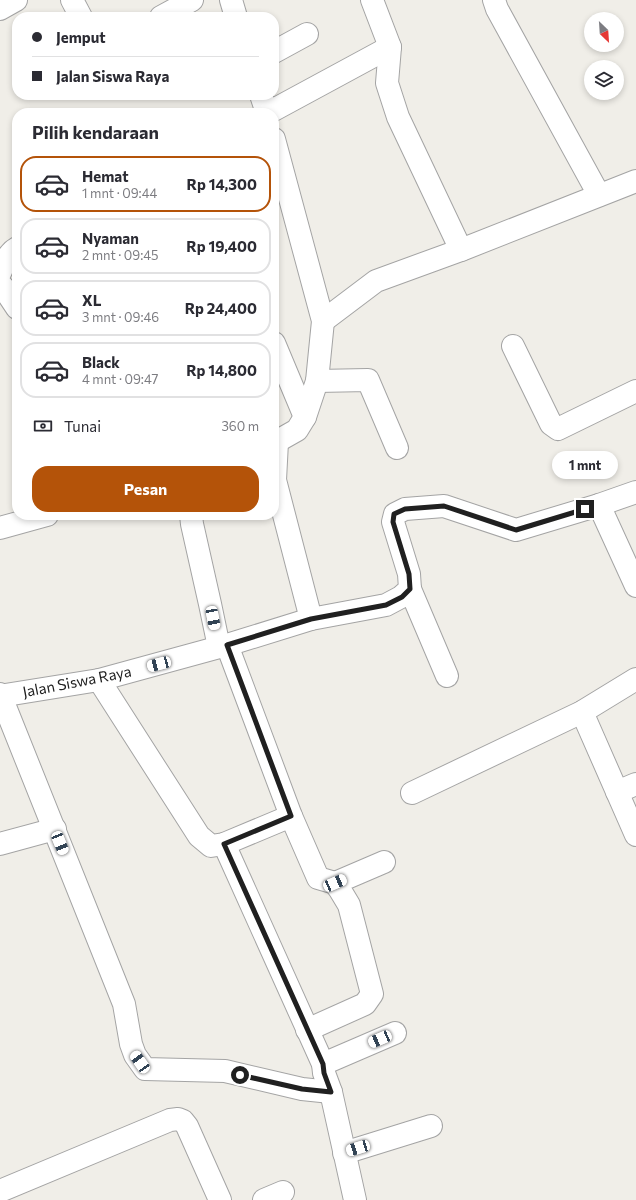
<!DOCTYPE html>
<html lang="id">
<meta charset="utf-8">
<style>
:root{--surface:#fff;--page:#f7f7f7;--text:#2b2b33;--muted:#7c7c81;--line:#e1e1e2;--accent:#b45309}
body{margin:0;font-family:Commissioner,sans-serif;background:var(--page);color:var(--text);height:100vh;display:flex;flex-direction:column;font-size:15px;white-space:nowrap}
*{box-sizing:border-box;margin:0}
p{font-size:13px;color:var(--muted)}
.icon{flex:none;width:22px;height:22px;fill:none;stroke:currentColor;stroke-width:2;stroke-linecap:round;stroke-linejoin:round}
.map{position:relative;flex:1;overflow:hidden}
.sheet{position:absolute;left:12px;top:108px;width:267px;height:412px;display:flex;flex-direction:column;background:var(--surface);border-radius:16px;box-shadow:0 2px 6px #0003}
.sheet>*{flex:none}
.guide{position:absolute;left:12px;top:12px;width:267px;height:88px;border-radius:16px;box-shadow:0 2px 6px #0003;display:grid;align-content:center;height:88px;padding:0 20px;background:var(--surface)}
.needle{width:26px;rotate:155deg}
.fabs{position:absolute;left:584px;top:12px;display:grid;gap:8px}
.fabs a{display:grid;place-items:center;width:40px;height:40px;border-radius:50%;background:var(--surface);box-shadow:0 2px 6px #0003;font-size:20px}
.end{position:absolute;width:18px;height:18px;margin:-9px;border:5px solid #202020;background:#fff;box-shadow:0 0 0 2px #fff}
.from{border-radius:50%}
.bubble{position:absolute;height:28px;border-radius:14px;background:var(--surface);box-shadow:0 2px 6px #0003;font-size:13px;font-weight:700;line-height:28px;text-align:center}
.car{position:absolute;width:12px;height:24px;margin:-12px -6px;border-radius:5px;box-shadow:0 0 3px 1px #0007;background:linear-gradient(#fff 24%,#345 0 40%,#fff 0 76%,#345 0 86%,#fff 0)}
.guide b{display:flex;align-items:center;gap:14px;height:38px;font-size:15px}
.guide b+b{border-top:1px solid var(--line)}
.guide i{width:10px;height:10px;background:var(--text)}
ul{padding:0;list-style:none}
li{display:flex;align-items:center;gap:12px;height:56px;margin:0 8px 6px;padding:0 12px;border:2px solid var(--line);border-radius:16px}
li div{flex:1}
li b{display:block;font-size:15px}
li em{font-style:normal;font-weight:700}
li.current{border-color:var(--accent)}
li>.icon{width:36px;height:36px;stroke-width:1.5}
h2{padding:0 20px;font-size:18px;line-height:48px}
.pay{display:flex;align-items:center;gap:10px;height:44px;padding:0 20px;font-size:15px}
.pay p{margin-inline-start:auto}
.action{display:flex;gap:8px;margin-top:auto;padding:8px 20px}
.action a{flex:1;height:46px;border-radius:16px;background:var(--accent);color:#fff;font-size:16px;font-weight:700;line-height:46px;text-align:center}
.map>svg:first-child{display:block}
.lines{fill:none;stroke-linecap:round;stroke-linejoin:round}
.street-casing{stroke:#a4a4a4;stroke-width:24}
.street{stroke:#fff;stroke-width:22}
.route{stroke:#202020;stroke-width:5}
.labels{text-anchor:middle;stroke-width:3;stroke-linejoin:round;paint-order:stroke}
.street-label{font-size:15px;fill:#202020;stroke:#fff}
</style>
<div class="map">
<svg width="636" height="1200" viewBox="0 0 636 1200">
<rect width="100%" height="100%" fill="#f0eee8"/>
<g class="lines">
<!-- street casing -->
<g class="street-casing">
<g id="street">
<path d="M72 0 81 17"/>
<path d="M231 0 236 17"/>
<path d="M372 0 390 47 387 83 398 117 461 250"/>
<path d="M494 0 497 9 599 195"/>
<path d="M0 9 16 0"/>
<path d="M161 17 192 0"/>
<path d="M274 52 307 34"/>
<path d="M261 95 267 113"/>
<path d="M268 113 390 47"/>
<path d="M274 139 323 321 317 381 305 417 297 430 274 443"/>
<path d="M0 273C4 264 8 253 17 248"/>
<path d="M0 286 3 287 17 308"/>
<path d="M323 321 376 281 461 250 636 181"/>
<path d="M274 343 305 417"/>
<path d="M513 346 551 424 558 429 636 391"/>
<path d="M317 381 368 380 397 448"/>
<path d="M277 442 275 480 311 619"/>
<path d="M599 505 636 586"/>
<path d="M191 515 192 524 210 604 219 647"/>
<path d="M0 528 47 515"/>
<path d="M410 589 447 676"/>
<path d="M227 645 291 816 318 878 335 883"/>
<path d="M99 680 199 836 211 846 224 844 291 816"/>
<path d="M0 694 124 1004 131 1044 135 1055 145 1069 225 1071 302 1089 331 1092"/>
<path d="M0 696 99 680 227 645 311 619 386 605 401 597 410 589 409 574 393 522 395 514 405 509 444 506 516 530 599 505 636 492"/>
<path d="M582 712 636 835"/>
<path d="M617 792 636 784"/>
<path d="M412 793 582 712 636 679"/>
<path d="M0 844 55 829"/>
<path d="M224 844 323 1064 324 1073 331 1092 355 1200"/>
<path d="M307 1030 365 1004 372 994 349 905 340 890 335 883 384 862"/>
<path d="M323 1064 395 1033"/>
<path d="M344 1153 431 1126"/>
<path d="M0 1191 170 1120 178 1119 183 1121 187 1126 220 1200"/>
<path d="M264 1200 283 1192"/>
</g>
</g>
<!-- street -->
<use href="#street" class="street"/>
</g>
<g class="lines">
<!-- route -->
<path class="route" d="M240 1075 302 1089 331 1092 324 1073 323 1064 224 844 291 816 227 645 311 619 386 605 402 597 410 589 409 574 393 522 394 514 405 509 444 506 516 530 585 509"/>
</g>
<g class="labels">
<!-- street labels -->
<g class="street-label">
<text transform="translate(77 682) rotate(-11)" y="5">Jalan Siswa Raya</text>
</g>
</g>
</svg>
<div class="fabs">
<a><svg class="needle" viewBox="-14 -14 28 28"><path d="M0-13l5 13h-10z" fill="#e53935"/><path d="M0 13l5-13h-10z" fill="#7c7c81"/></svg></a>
<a><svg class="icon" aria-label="layers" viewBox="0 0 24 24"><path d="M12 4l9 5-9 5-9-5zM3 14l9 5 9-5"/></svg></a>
</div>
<i class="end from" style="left:240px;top:1075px"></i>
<i class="end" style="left:585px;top:509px"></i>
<div class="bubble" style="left:552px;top:451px;width:66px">1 mnt</div>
<i class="car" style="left:213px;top:618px;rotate:169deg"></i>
<i class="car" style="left:159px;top:664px;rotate:255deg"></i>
<i class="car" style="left:60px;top:843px;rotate:158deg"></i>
<i class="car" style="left:335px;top:883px;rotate:67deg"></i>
<i class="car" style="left:380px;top:1039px;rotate:247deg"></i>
<i class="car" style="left:140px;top:1062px;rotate:325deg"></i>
<i class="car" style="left:358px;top:1148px;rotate:253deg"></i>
<div class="guide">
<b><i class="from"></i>Jemput</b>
<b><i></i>Jalan Siswa Raya</b>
</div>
<section class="sheet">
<h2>Pilih kendaraan</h2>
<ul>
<li class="current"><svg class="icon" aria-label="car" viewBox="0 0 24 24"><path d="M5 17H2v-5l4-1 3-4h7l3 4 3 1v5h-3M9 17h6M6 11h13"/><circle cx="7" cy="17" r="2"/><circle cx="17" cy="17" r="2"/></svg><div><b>Hemat</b><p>1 mnt · 09:44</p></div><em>Rp 14,300</em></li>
<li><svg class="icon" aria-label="car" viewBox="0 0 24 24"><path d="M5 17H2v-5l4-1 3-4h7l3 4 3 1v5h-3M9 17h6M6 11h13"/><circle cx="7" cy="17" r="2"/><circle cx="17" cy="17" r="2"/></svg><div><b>Nyaman</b><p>2 mnt · 09:45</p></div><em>Rp 19,400</em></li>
<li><svg class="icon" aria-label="car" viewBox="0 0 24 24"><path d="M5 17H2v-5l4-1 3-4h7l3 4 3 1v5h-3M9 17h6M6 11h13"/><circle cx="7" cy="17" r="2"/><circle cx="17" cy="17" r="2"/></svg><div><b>XL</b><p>3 mnt · 09:46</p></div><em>Rp 24,400</em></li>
<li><svg class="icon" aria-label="car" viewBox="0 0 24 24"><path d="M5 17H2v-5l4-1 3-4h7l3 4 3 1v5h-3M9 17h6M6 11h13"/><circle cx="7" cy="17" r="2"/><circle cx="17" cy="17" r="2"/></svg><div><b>Black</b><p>4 mnt · 09:47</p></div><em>Rp 14,800</em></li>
</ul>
<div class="pay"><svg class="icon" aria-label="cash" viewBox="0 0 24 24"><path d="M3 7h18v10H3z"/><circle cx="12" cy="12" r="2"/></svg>Tunai<p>360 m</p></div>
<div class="action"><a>Pesan</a></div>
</section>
</div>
